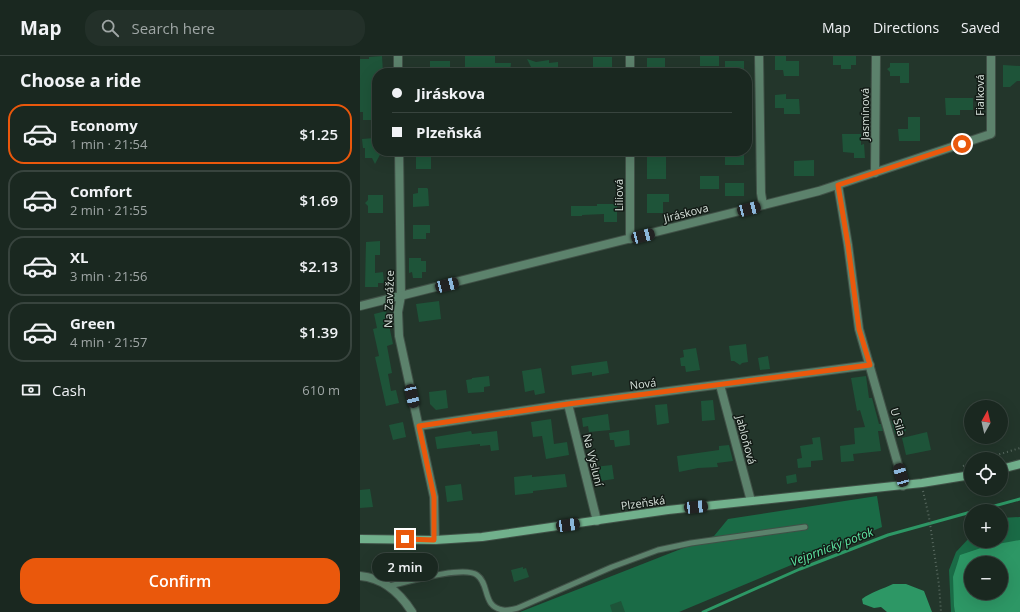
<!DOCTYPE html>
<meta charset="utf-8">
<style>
:root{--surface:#1a2820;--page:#233029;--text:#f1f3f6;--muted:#9fa6a5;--line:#38443e;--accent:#ea580c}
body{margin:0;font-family:"Open Sans",sans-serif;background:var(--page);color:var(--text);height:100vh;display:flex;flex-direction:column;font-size:15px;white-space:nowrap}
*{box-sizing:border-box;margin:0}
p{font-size:13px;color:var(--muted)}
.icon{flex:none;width:22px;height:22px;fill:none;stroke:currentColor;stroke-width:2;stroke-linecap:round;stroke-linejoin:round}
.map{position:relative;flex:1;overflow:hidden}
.panel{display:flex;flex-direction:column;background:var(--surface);width:360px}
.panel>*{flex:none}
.banner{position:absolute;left:12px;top:12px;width:380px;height:88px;border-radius:16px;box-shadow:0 4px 16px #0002,0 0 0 1px var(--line);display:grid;align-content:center;height:88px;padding:0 20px;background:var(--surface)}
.needle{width:26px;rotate:8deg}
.fabs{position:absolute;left:604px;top:344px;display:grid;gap:8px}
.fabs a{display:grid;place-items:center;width:44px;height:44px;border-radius:50%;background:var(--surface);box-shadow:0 4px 16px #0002,0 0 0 1px var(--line);font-size:20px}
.end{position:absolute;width:18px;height:18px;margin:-9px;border:5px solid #ea580c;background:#fff;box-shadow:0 0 0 2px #fff}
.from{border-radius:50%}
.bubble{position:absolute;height:28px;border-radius:14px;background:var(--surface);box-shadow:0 4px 16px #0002,0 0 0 1px var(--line);font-size:13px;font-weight:600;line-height:28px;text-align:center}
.car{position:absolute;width:12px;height:24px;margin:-12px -6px;border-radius:5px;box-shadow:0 0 3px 1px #0007;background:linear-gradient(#222 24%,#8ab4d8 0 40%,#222 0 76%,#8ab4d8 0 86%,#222 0)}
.banner b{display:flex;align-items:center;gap:14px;height:38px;font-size:15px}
.banner b+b{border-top:1px solid var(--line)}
.banner i{width:10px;height:10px;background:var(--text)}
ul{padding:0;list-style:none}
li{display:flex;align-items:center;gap:12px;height:60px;margin:0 8px 6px;padding:0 12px;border:2px solid var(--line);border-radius:16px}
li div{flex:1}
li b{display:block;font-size:15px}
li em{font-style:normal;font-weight:600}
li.selected{border-color:var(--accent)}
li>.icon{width:36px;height:36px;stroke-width:1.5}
h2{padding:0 20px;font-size:18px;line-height:48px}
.pay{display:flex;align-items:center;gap:10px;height:44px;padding:0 20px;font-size:15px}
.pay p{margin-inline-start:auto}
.primary-button{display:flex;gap:8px;margin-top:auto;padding:8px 20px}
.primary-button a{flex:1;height:46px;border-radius:16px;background:var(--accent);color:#fff;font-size:16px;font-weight:600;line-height:46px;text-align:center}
header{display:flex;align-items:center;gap:24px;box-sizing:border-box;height:56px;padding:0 20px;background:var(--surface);border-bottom:1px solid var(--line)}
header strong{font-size:19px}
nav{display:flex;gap:22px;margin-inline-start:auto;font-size:14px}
.search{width:280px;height:36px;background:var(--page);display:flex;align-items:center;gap:10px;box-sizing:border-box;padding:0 14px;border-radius:16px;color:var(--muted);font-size:15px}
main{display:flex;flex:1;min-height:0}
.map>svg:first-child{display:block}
.green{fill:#1a6b46;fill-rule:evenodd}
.water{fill:#2d9765;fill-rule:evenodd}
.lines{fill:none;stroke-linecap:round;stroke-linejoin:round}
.stream{stroke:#2d9765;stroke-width:3}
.building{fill:#1e5439}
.lane-casing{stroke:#405147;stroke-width:7}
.street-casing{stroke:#405147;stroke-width:10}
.secondary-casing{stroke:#405147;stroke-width:10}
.path{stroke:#596a60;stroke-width:2;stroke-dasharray:1 3;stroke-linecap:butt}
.lane{stroke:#5c826c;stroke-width:5}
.street{stroke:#5c826c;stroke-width:8}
.secondary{stroke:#71b08c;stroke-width:8}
.route{stroke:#ea580c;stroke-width:5}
.labels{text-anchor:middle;stroke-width:3;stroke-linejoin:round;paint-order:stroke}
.street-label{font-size:11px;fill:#d6e1da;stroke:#131b16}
.water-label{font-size:12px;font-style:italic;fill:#5ee5a2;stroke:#131b16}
</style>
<header>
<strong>Map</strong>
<div class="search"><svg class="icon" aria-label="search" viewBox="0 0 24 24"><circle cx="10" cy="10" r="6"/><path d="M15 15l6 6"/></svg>Search here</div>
<nav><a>Map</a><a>Directions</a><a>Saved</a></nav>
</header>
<main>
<section class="panel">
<h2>Choose a ride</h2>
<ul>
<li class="selected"><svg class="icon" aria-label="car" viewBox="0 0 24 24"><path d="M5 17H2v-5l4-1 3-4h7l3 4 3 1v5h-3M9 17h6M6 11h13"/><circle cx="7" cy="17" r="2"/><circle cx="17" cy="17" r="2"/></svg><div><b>Economy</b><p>1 min · 21:54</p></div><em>$1.25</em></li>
<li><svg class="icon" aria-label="car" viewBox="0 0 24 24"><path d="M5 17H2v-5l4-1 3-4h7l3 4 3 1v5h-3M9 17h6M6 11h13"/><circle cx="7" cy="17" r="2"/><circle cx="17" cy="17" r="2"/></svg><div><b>Comfort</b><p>2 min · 21:55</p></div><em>$1.69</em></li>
<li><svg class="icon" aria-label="car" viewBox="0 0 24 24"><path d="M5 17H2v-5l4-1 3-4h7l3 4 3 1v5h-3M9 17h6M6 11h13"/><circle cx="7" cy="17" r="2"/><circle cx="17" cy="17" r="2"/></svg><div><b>XL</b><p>3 min · 21:56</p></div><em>$2.13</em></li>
<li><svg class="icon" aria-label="car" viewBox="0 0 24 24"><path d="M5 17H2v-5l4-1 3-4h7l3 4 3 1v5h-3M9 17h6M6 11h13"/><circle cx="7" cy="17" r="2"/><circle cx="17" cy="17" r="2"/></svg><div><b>Green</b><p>4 min · 21:57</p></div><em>$1.39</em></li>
</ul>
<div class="pay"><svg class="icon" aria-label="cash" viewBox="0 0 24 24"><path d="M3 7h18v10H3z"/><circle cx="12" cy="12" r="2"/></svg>Cash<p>610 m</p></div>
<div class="primary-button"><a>Confirm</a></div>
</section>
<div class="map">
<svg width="660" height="556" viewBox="0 0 660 556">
<rect width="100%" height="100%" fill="#23362b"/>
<!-- green -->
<g class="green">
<path d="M517 440 522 471 319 556H160L354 480 368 463Z"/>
<path d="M660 461V556H591L589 514 596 496 611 480V485H641V462ZM611 507H641V537H611Z"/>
</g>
<!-- water -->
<g class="water">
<path d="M660 484V556H595L594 550 593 521 600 499 627 490ZM611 507H641V537H611Z"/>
<path d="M533 528H546L564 535 572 556H527L521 551 514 552 503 548 502 543C511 536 523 533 533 528Z"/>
</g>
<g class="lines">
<!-- stream -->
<g class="stream">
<path d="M616 455 660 443"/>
<path d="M343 556 440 513 528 479 611 456"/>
</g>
</g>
<!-- building -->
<g class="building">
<path d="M22 0 23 17H17V20H15V29H11V48H17V64H3V56H0V3H9V1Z"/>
<path d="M105 0H135V7H151L150 17H105Z"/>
<rect x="340" y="0" width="19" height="10"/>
<path d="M415 0H426V5H439V20H424L423 14H415Z"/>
<path d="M473 0H496V9H491V13H481V9H473Z"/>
<rect x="233" y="1" width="19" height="16"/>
<rect x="287" y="2" width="18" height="15"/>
<path d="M167 3 176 6 189 4V7L198 6V17H174Z"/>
<path d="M70 5H90V15H84V17H70Z"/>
<rect x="365" y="5" width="19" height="12"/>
<path d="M530 7H549V27H540V20H530V16L527 13 530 11Z"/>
<path d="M643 9 660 10V25H657L650 31H643Z"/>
<path d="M426 38V43H439L440 58H424V52H415V39Z"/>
<path d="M585 42H613V54H600V59H586Z"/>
<path d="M548 61H560V85H539L538 73H548Z"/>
<path d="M482 78H501V89L504 88 505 102H494V97L483 96Z"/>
<path d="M14 82V88H17V95H22L15 108 12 102H5V92H3L2 83Z"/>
<rect x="56" y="97" width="15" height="16"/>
<rect x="365" y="97" width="19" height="12"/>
<rect x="287" y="101" width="19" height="22"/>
<path d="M454 104V120H434V105Z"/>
<rect x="340" y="120" width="19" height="13"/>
<rect x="365" y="127" width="19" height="13"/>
<path d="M58 132H67L68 133 69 150 53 151V138L58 137Z"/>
<path d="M287 138H309V146H303V157H287Z"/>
<path d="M8 139H23V157H8V150L5 147 8 144Z"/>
<path d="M237 148H257V166H244V158L222 159V160H211V150H237Z"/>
<path d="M53 169H70V177H66V183H53Z"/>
<path d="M20 185V199H15V217L23 216 24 227H18V231H5L6 186Z"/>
<path d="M49 202H61V205H66V216H62V222H53L52 216 49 217Z"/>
<path d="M79 245 81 263 59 266 56 248Z"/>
<path d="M26 255 33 288 27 290 32 317 28 318 31 335 36 334 39 347 26 350 15 301 19 300 13 273 17 272 14 258Z"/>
<path d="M386 288 388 306 382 307 380 309 374 305H371L369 290Z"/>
<path d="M336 292 340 314 326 316 325 310H321L320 302 324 301 323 294Z"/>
<path d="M408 300 410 313 400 314 398 302Z"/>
<path d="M247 305 249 317 232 320V316L212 319 211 310Z"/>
<path d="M181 312 185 337 175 339 174 334 165 336 162 315Z"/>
<path d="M129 320 130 330 124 331V336L108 337 106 324 112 323V322Z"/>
<path d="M506 320 509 342H512L519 368H521L523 375H518L521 395 493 398 494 405 481 406 480 390 495 388 494 372 505 371 500 354 497 355 491 322Z"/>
<path d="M86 334 88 352 76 354 70 348 69 336Z"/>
<path d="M353 344 355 364 342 365 341 345Z"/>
<path d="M307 348 309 367 297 369 295 349Z"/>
<path d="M248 358 250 374 229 376 228 370 223 371 222 362Z"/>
<path d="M543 362 546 375 535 378 531 365Z"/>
<path d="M191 363 194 388 207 386 209 399 186 403 182 380 173 381 171 366Z"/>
<path d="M43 366 46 381 33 384 29 369Z"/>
<path d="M269 374 270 389 255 391 254 384H250L249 377Z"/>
<path d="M111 375 112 378 137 375 139 394 131 395 130 389 120 390V388L77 393 75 381Z"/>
<path d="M567 376 571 394 546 399 542 382Z"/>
<path d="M460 381 463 404 451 405V411L438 412 437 403 442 402 440 390 453 388 452 382Z"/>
<path d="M369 389 373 405 357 407 358 411 338 412 319 416 317 400 359 394V390Z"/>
<path d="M252 409 254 423 240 425 239 421H236L234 411Z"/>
<path d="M205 418 207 431 173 435V437L155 439 154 421 172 419V421Z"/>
<path d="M436 418 437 426 427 428 426 420Z"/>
<path d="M101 428 103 444 87 446 85 430Z"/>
<path d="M10 433 13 451 0 452V434Z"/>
<path d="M163 511V513L166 512 169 521 154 526 151 514Z"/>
<path d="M261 545 265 556H252L250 549Z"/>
</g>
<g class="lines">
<!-- lane casing -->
<g class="lane-casing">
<path id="lane" d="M30 530C47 526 104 509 117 519 130 528 122 551 143 554 147 555 154 553 158 552L252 511 298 494 331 487 445 471"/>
</g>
<!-- street casing -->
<g class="street-casing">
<g id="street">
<path d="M38 0V17"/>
<path d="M399 0 401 137 403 149"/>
<path d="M270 17V0"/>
<path d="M39 95 41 240 38 256 39 280 74 441 75 484"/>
<path d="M515 117 516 0"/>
<path d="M478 129 488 189 499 273 541 419 543 430"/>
<path d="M270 183V95"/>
<path d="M0 250 459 135 631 78V0"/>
<path d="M360 329 391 445"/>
<path d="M208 348 237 465"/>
<path d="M59 370 208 348 510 309"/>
<path d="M0 520C23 522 40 537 52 556"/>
</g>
</g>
<!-- secondary casing -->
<g class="secondary-casing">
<g id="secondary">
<path d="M641 413 660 408"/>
<path d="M0 483 75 484 122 481 308 454 562 427 611 419"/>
</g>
</g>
<!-- path -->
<g class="path">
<path d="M624 403 660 392"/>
<path d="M603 410 611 407"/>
<path d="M563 435 569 461 579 529 581 556"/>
</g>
<!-- lane -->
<use href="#lane" class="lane"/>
<!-- street -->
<use href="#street" class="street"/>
<!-- secondary -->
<use href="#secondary" class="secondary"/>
</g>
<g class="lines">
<!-- route -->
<path class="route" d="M45 483 74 484V441L59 370 208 348 510 309 499 273 488 189 478 129 602 88"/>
</g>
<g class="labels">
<!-- street labels -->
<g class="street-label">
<text transform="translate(620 39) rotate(-90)" y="4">Fialková</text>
<text transform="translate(505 58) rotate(-90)" y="4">Jasmínová</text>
<text transform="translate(259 139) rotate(-90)" y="4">Liliová</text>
<text transform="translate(326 157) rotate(-14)" y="4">Jiráskova</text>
<text transform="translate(29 243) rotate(-88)" y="4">Na Zavážce</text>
<text transform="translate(283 328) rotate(-7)" y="4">Nová</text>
<text transform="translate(538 366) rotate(74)" y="4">U Sila</text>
<text transform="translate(386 384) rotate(75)" y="4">Jabloňová</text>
<text transform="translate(233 404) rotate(76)" y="4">Na Výsluní</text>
<text transform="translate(283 447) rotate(-8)" y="4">Plzeňská</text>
</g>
<!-- water labels -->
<g class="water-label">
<text transform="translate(472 491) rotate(-21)" y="4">Vejprnický potok</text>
</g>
</g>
</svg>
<div class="fabs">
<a><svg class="needle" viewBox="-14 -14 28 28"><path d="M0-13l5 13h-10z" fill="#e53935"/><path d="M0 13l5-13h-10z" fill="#9fa6a5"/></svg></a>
<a><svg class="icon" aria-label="locate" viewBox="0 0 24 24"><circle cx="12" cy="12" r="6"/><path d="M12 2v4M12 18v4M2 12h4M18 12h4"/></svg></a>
<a>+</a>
<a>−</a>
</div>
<i class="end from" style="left:602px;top:88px"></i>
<i class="end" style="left:45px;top:483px"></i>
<div class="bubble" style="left:12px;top:497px;width:66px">2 min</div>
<i class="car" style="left:389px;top:153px;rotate:76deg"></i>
<i class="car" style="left:283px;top:180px;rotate:76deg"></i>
<i class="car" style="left:87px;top:229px;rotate:76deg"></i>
<i class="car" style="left:52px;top:340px;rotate:167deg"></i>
<i class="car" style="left:541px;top:419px;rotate:344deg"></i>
<i class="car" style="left:336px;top:451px;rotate:84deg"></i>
<i class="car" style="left:208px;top:469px;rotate:82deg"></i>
<div class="banner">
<b><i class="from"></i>Jiráskova</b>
<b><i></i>Plzeňská</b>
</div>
</div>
</main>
